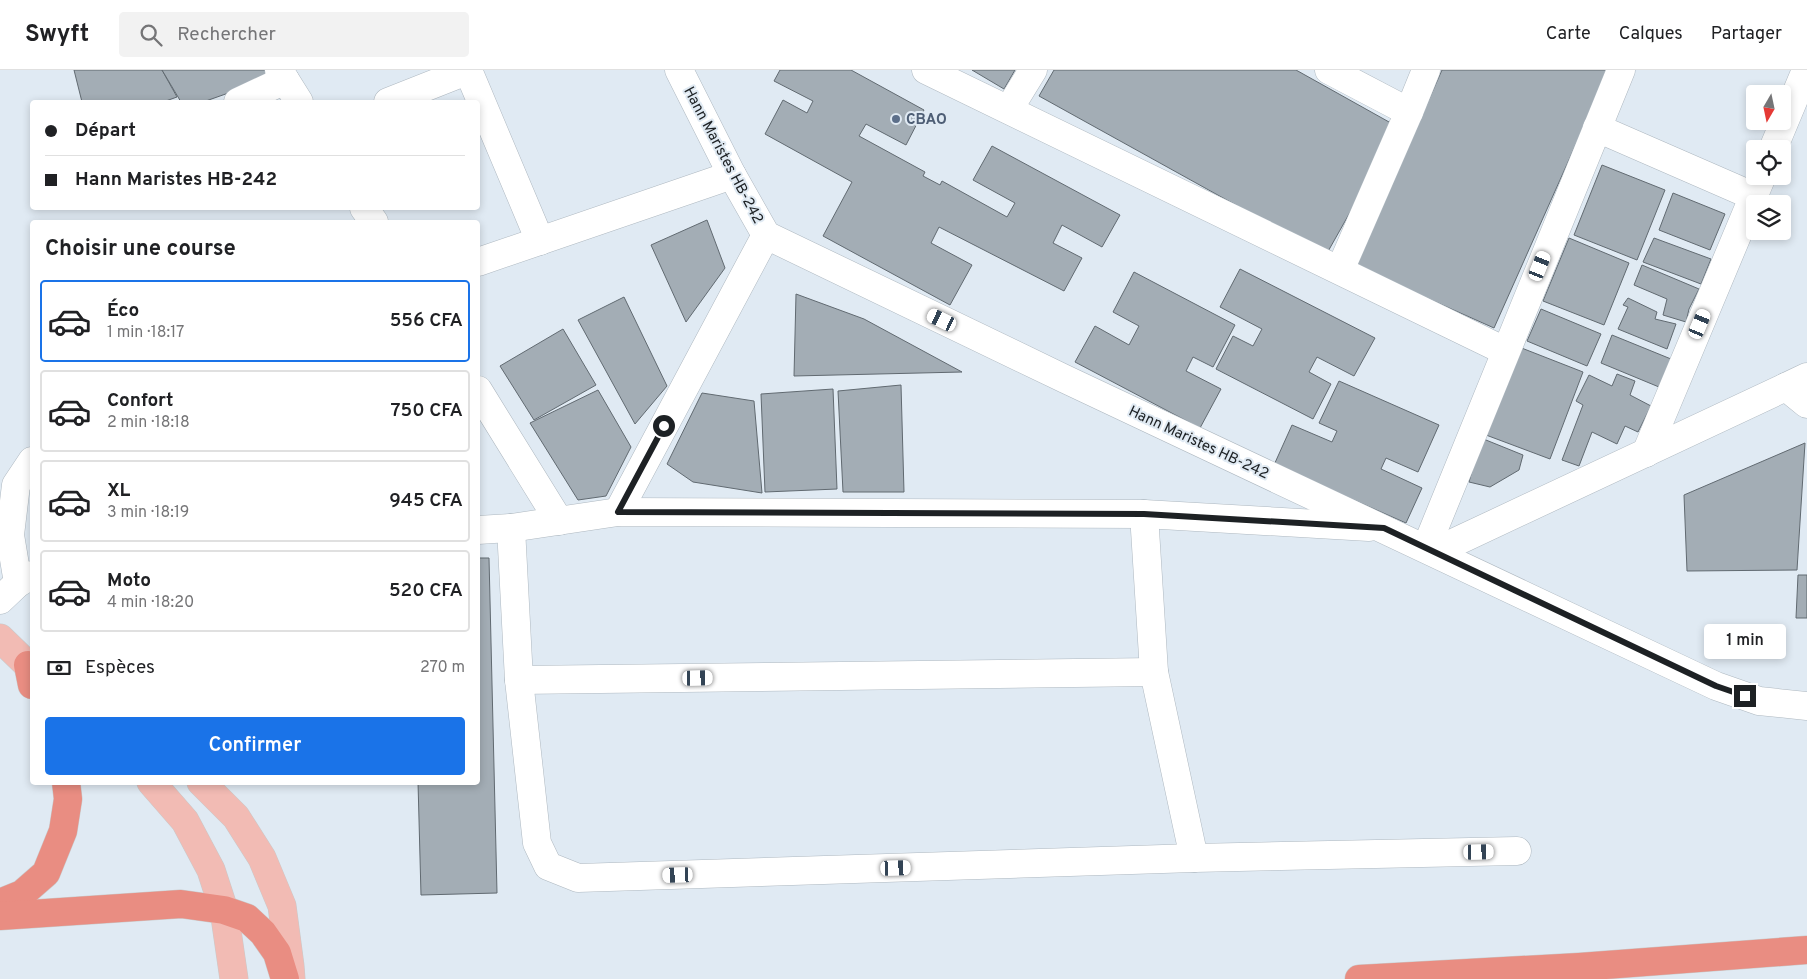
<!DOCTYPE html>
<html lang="fr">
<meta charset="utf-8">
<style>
:root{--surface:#fff;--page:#f2f2f2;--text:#202124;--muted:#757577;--line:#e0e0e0;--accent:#1a73e8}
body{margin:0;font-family:Overpass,sans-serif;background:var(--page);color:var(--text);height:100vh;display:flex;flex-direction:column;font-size:19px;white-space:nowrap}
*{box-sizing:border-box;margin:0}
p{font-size:16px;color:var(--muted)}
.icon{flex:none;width:28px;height:28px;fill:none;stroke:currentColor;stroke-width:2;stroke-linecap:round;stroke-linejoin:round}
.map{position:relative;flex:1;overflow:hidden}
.details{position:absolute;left:30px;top:150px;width:450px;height:565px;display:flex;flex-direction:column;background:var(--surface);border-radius:5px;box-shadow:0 2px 8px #0003}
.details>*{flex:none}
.banner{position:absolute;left:30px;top:30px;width:450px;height:110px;border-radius:5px;box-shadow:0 2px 8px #0003;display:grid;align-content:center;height:110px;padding:0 15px;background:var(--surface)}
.needle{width:32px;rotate:189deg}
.buttons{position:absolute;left:1746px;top:15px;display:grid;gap:10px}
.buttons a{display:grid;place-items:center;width:45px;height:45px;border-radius:5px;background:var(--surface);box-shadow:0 2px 8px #0003;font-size:25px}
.end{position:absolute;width:22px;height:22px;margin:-11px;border:6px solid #1d2124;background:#fff;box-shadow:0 0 0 2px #fff}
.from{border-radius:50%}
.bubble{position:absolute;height:35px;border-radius:5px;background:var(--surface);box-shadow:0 2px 8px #0003;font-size:16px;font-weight:600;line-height:35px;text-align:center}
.car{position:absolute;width:15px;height:30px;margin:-15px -8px;border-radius:6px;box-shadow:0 0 4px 1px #0007;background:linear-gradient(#fff 24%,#345 0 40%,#fff 0 76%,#345 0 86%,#fff 0)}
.banner b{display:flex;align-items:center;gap:18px;height:48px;font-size:19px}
.banner b+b{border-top:1px solid var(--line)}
.banner i{width:12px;height:12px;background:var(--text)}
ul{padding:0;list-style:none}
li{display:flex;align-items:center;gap:15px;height:82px;margin:0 10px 8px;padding:0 5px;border:2px solid var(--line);border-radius:5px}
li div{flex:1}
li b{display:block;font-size:19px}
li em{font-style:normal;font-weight:600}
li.current{border-color:var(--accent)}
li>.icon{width:45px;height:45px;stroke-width:1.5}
h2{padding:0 15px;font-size:22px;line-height:60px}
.pay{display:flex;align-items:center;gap:12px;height:55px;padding:0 15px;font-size:19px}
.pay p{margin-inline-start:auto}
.button{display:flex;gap:10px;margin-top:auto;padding:10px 15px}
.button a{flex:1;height:58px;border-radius:5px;background:var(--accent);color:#fff;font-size:20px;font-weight:600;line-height:58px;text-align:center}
header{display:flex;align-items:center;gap:30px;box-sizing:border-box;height:70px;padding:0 25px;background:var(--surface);border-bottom:1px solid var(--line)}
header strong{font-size:24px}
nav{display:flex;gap:28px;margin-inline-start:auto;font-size:18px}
.search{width:350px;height:45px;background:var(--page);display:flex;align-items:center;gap:12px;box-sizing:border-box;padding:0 18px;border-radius:5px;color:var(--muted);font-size:19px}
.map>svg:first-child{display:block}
.building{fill:#a3adb5;stroke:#616a71}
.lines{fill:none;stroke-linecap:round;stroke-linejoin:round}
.minor-casing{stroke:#aeb8c0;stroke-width:29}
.major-casing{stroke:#c9caca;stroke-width:29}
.highway-casing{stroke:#c9caca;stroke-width:29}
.minor{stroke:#fff;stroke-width:28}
.major{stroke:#f2bbb4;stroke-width:28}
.highway{stroke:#e98d82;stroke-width:28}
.route{stroke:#1d2124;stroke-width:6}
.service-dot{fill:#5c6f8a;stroke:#e0eaf3;stroke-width:2}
.labels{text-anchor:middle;stroke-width:4;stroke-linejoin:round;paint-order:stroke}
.service-label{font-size:15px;font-weight:bold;fill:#4e5e75;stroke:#e0eaf3;text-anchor:start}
.street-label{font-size:15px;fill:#1d2124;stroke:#e0eaf3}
</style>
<header>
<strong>Swyft</strong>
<div class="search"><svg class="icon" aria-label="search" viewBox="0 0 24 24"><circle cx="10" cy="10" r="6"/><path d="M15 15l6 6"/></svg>Rechercher</div>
<nav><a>Carte</a><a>Calques</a><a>Partager</a></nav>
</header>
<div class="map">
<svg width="1807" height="909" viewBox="0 0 1807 909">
<rect width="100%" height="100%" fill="#e0eaf3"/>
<!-- building -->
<g class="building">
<path d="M74 0H162L177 27 163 32H82Z"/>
<path d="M162 0H266L271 8 203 32H181Z"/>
<path d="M780 0H851L924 40 906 75 866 54 859 66 925 102 923 106 940 115 942 111 1007 147 1015 133 973 110 992 76 1120 145 1102 177 1062 155 1053 173 1082 188 1064 221 939 157 931 173 972 195 950 235 823 166 852 112 765 64 783 30 807 43 813 31 774 11Z"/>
<path d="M972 0H1015L1004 19Z"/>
<path d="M1054 0H1296L1398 57 1326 185 1039 26Z"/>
<path d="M1442 0H1609L1494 258 1355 196Z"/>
<path d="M1602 95 1665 120 1637 190 1574 165Z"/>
<path d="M1673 123 1725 144 1710 180 1659 160Z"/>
<path d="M707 150 725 198 686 252 651 175Z"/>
<path d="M1569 168 1629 193 1604 255 1543 231Z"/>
<path d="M1654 168 1711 189 1701 214 1643 192Z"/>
<path d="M1642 195 1699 219 1689 239 1686 252 1663 245 1667 229 1634 215Z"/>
<path d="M1240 199 1375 268 1354 306 1317 287 1309 302 1331 314 1313 349 1216 299 1233 266 1253 276 1262 259 1220 237Z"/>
<path d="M1134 202 1235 255 1213 297 1193 287 1186 301 1221 319 1200 358 1075 292 1095 256 1129 275 1139 256 1113 242Z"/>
<path d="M796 224 864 249 962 302 794 306Z"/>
<path d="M624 227 667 316 635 354 578 250Z"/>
<path d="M1628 228 1657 242 1655 249 1676 254 1667 279 1618 259 1628 237 1623 235Z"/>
<path d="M1541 239 1601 264 1587 296 1527 271Z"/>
<path d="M563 259 596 315 534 350 500 296Z"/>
<path d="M1612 265 1671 289 1659 317 1601 293Z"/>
<path d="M1519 277 1583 302 1550 389 1486 365Z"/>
<path d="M1617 304 1635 311 1630 325 1651 336 1638 362 1625 356 1617 374 1592 362 1579 396 1562 390 1583 335 1576 331 1589 305 1612 316Z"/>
<path d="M1339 311 1439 355 1418 402 1386 388 1381 399 1422 418 1406 453 1274 395 1292 355 1332 372 1337 361 1319 353Z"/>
<path d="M901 315 904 422H843L838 321Z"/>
<path d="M833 319 837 419 765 422 761 324Z"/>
<path d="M598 320 631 377 606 426 578 430 530 353Z"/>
<path d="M702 323 754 331 762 423 693 412 667 394Z"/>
<path d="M1481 368 1523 385 1519 400 1490 417 1469 412Z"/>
<path d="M1805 373 1797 500 1687 501 1684 425Z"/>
<path d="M478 488H489L497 823 421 825 418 712H478Z"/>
<path d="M1798 505H1807V548H1796Z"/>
</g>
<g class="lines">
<!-- minor casing -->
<g class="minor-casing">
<g id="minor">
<path d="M279 0 299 32"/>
<path d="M468 0 540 171"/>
<path d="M679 0 732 105 766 165 1065 309 1716 616 1759 631 1807 636"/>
<path d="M926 0 1505 281"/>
<path d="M1329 0 1409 42"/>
<path d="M238 32 285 10"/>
<path d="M388 32 469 0"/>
<path d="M1009 39 1033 0"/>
<path d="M1597 58 1753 126"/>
<path d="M1773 79 1806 0"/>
<path d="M364 138 374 152"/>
<path d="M478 192 732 105"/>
<path d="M1340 200 1409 42 1426 0"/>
<path d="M1786 317 1807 334"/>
<path d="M478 320 559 451"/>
<path d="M1646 383 1762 106"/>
<path d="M618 442 766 165"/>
<path d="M1144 444 1154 602 1194 788"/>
<path d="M511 458 519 610 537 773 548 796 578 808 1194 788 1517 781"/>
<path d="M478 460 511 458 618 442 1144 444 1369 457"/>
<path d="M1426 478 1621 0"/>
<path d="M1434 482 1807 307"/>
<path d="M18 513 10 465 16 415 32 391"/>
<path d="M0 530 18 513 32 505"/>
<path d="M519 610 1154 602"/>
</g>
</g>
<!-- major casing -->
<g class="major-casing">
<g id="major">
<path d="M0 568 32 599"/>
<path d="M151 712 185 751 211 800 224 840 234 909"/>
<path d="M201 712 236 747 262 788 282 836 290 896 291 909"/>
</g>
</g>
<!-- highway casing -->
<g class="highway-casing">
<g id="highway">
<path d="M28 595 32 615"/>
<path d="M0 833 22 824 46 803 63 761 68 729 66 712"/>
<path d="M0 846 181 834 224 840 247 848 263 863 277 883 285 909"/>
<path d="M1359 909 1579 897 1807 880"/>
</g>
</g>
<!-- minor -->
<use href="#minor" class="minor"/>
<!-- major -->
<use href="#major" class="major"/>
<!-- highway -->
<use href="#highway" class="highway"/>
</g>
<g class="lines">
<!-- route -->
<path class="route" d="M664 356 618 442 1144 444 1384 458 1716 616 1745 626"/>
</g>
<!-- markers -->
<circle class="service-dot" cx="896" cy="49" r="5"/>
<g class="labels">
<!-- service labels -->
<g class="service-label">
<text x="906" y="54">CBAO</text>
</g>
<!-- street labels -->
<g class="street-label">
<text transform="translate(724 85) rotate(62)" y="5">Hann Maristes HB-242</text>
<text transform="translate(1199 372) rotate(25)" y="5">Hann Maristes HB-242</text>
</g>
</g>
</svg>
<div class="buttons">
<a><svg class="needle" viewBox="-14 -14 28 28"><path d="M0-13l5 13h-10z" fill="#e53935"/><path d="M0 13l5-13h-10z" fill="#757577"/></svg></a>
<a><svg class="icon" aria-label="locate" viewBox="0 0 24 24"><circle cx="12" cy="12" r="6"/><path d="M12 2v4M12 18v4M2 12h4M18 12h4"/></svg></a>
<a><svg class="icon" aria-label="layers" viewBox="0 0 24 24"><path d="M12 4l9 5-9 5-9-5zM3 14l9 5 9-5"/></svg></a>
</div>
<i class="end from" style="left:664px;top:356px"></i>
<i class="end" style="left:1745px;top:626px"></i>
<div class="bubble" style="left:1704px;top:554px;width:82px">1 min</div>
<i class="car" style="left:1540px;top:196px;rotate:22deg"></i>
<i class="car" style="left:942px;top:250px;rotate:296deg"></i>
<i class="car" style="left:1700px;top:254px;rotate:23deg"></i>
<i class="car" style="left:698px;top:608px;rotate:89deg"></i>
<i class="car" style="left:1479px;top:782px;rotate:89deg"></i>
<i class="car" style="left:896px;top:798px;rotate:88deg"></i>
<i class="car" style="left:678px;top:805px;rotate:268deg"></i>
<div class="banner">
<b><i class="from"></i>Départ</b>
<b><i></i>Hann Maristes HB-242</b>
</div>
<section class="details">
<h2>Choisir une course</h2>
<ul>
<li class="current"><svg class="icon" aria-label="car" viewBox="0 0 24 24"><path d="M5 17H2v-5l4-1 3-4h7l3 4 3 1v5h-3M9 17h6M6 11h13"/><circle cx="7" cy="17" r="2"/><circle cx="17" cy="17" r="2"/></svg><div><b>Éco</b><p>1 min · 18:17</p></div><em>556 CFA</em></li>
<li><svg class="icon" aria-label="car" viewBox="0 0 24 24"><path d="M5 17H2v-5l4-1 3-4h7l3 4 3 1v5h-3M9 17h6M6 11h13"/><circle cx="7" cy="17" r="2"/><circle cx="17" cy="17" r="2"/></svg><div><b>Confort</b><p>2 min · 18:18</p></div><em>750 CFA</em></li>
<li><svg class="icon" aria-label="car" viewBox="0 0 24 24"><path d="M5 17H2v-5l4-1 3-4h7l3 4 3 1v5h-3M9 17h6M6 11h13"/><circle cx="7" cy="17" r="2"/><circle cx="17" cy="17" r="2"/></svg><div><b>XL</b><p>3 min · 18:19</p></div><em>945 CFA</em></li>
<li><svg class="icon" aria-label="car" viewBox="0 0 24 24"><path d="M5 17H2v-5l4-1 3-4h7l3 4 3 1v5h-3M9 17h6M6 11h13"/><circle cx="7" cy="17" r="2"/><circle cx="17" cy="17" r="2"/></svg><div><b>Moto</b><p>4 min · 18:20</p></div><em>520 CFA</em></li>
</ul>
<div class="pay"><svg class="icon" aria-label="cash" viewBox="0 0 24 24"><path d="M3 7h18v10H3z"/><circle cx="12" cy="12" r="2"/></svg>Espèces<p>270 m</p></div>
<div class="button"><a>Confirmer</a></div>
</section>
</div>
